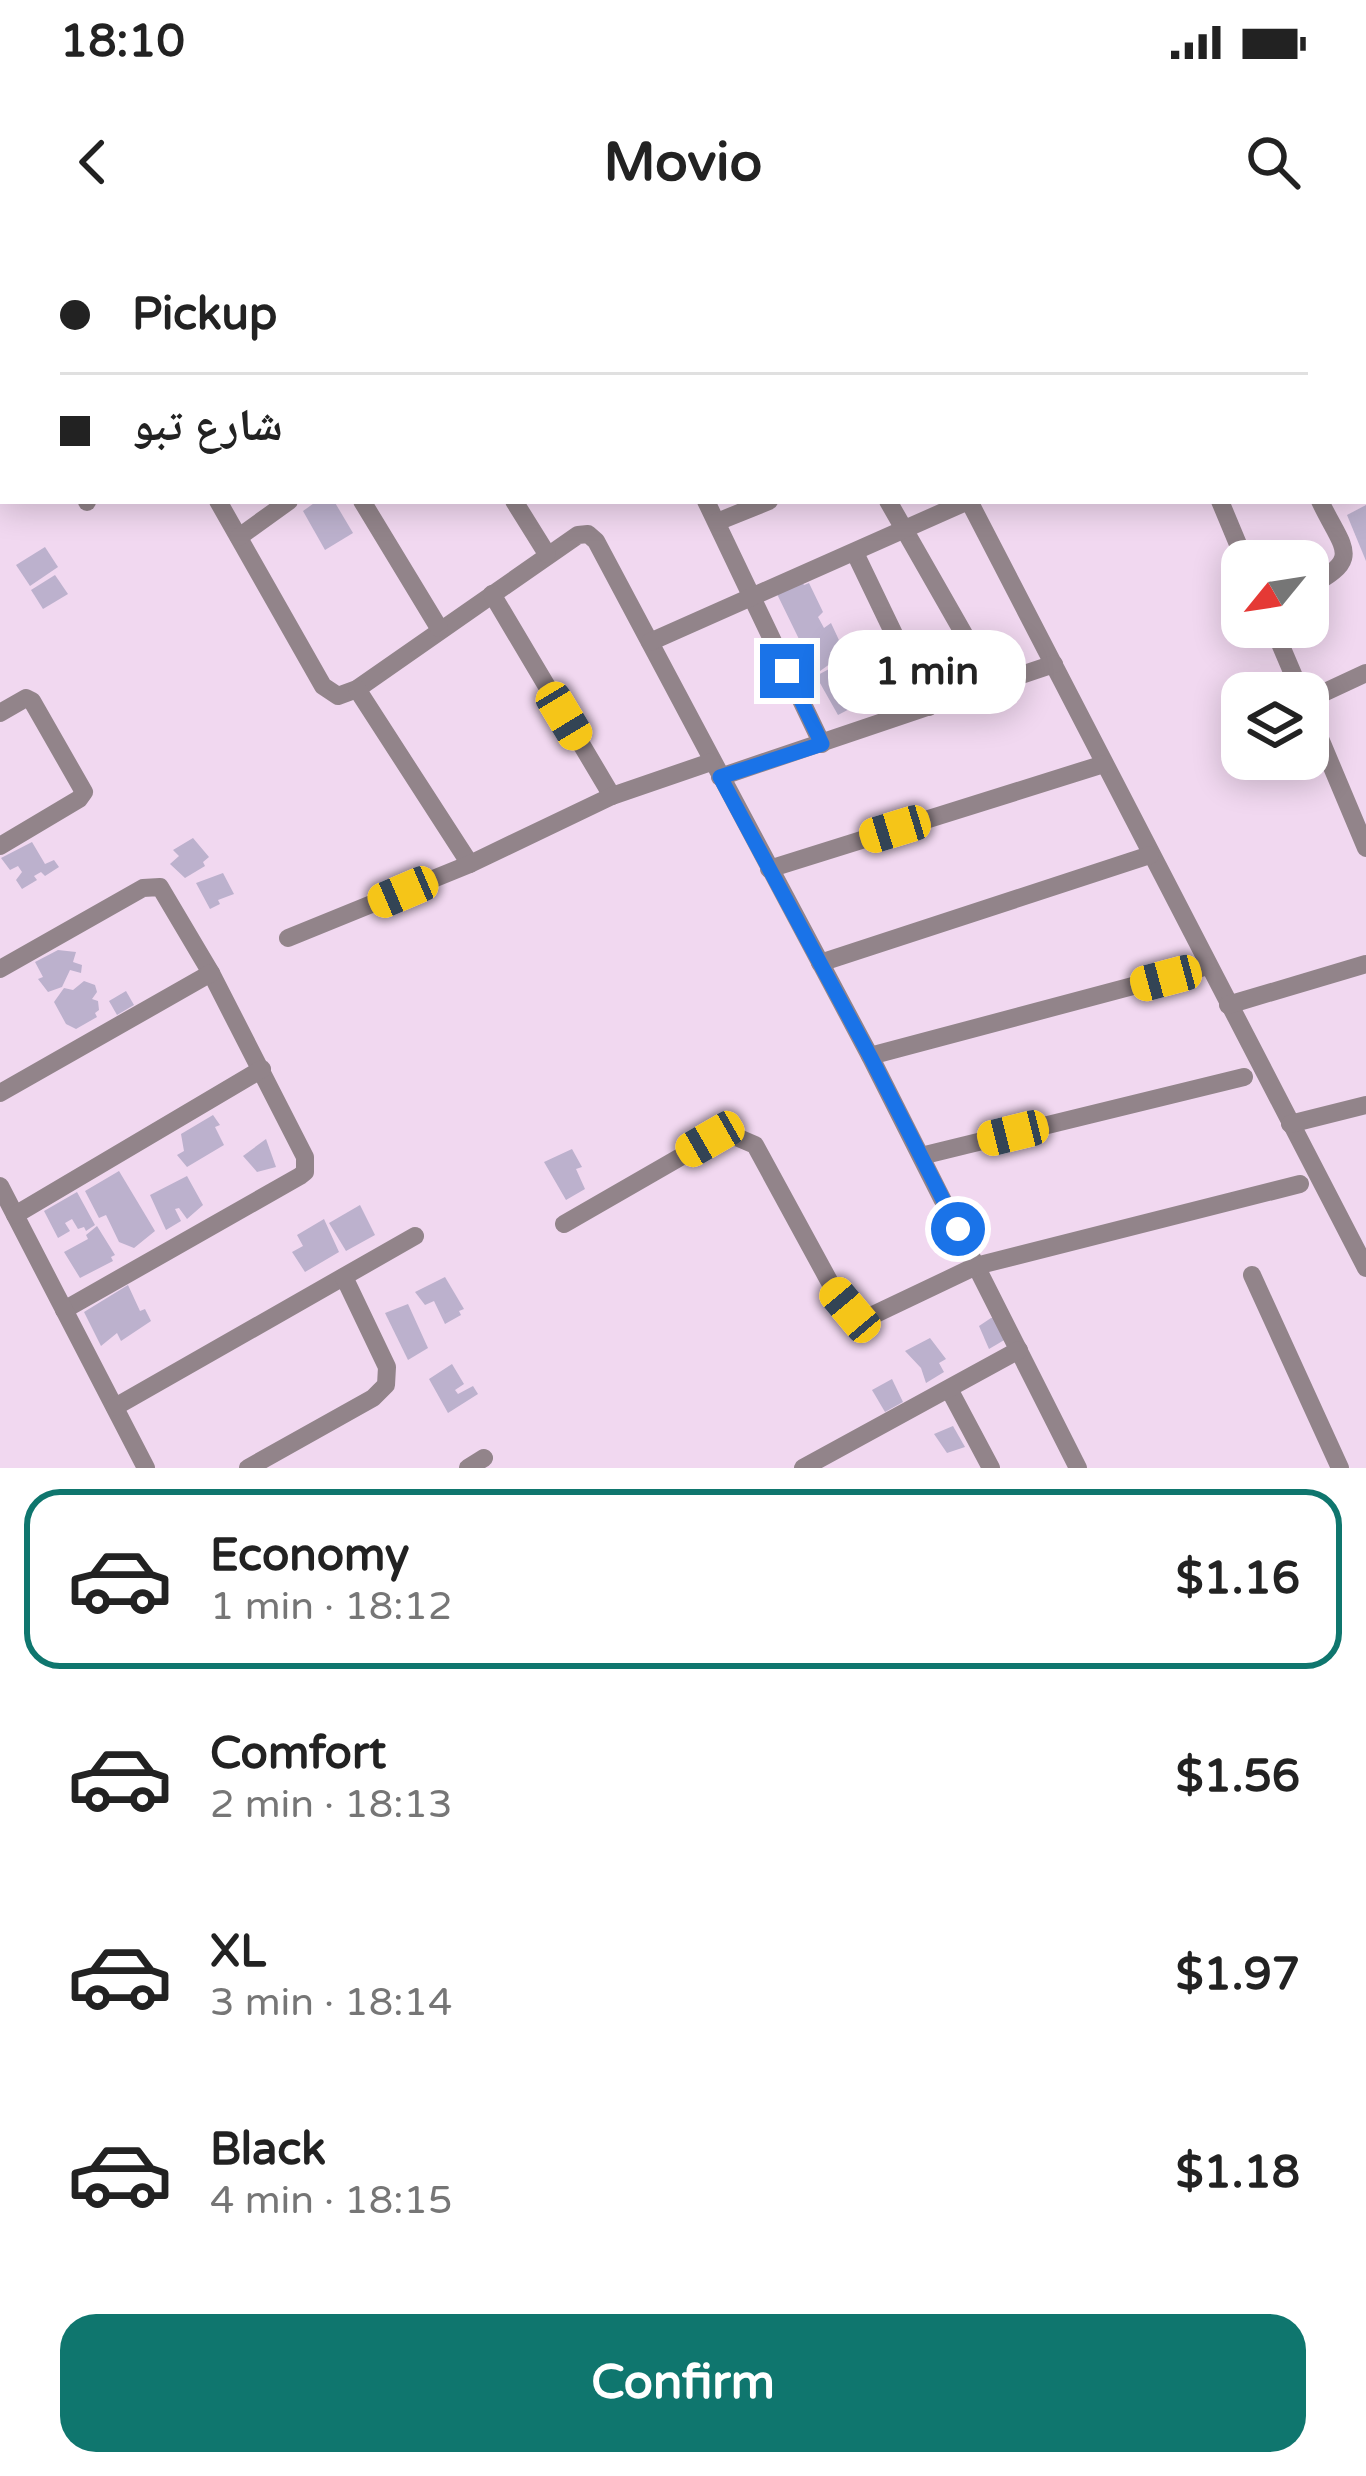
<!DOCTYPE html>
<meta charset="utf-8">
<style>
:root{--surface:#fff;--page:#f2f2f2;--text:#222;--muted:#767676;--line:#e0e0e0;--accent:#0f766e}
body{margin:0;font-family:"Varela Round","Noto Naskh Arabic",sans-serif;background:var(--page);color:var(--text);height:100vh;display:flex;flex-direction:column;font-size:45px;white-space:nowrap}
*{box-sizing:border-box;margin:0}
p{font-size:39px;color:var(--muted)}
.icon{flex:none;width:66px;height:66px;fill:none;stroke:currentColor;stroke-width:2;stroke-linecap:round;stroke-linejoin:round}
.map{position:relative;height:1228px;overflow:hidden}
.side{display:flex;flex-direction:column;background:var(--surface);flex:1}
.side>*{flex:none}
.banner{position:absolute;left:0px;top:0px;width:1368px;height:264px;box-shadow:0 6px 30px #0003;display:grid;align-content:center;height:264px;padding:0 60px;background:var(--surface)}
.needle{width:78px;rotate:240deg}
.controls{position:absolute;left:1221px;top:300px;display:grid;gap:24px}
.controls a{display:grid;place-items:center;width:108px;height:108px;border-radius:24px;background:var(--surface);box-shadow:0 6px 30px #0003;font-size:60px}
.end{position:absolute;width:54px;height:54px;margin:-27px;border:15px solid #1a73e8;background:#fff;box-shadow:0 0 0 6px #fff}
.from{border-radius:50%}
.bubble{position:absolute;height:84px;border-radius:36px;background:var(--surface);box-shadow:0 6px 30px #0003;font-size:39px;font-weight:700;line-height:84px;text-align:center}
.car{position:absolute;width:36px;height:72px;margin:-36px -18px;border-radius:15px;box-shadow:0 0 9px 3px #0007;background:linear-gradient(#f5c518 24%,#345 0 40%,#f5c518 0 76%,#345 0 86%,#f5c518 0)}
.banner b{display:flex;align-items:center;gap:42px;height:114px;font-size:45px}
.banner b+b{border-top:3px solid var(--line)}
.banner i{width:30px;height:30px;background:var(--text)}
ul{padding:21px 0 0;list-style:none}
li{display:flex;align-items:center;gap:36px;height:180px;margin:0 24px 18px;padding:0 36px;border:6px solid transparent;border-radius:36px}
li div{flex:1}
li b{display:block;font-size:45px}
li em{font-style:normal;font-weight:700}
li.selected{border-color:var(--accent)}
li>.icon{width:108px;height:108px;stroke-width:1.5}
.button{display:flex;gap:24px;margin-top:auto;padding:24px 60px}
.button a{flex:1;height:138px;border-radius:36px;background:var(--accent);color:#fff;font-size:48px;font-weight:700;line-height:138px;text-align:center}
.status{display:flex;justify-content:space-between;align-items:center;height:84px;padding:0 60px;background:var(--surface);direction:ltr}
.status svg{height:33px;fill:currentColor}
header{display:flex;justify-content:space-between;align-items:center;height:156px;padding:0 60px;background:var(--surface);font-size:54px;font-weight:700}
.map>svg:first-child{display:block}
.building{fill:#bcb1cd}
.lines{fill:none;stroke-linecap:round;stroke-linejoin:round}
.minor{stroke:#92848a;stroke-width:18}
.route{stroke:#1a73e8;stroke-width:15}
</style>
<div class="status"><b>18:10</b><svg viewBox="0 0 49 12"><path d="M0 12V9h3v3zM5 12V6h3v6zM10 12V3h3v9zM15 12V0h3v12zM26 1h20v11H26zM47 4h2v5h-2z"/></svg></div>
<header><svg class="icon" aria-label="back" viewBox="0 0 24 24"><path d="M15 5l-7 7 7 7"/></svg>Movio<svg class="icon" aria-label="search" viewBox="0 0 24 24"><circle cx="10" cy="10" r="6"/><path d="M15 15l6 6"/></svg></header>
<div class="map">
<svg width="1366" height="1228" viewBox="0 0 1366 1228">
<rect width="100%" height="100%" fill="#f1d8f0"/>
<!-- building -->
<g class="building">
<path d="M317 261H334L353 293 325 310 303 271Z"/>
<path d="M1366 265V321L1347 275Z"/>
<path d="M45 307 58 327 30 346 16 325Z"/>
<path d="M55 335 68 354 43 369 31 350Z"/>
<path d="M801 340 804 345 809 343 823 372 818 377 824 388 831 383 845 413 816 434 777 354Z"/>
<path d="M842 422 844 427 850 424 865 456 859 458 861 463 838 475 816 436Z"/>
<path d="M193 598 209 617 203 622 205 626 185 638 170 624 179 616 173 610Z"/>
<path d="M32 602 45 624 54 620 59 627 45 636 41 632 34 636 37 640 22 649 16 640 22 632 18 626 10 630 1 618Z"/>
<path d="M223 633 234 654 218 660 220 664 210 669 196 643Z"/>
<path d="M58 710 76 712 73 722 82 725 81 733 70 730 62 747 48 752 38 739 43 737 35 722Z"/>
<path d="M84 741 95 745 97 752 92 759 98 761 99 770 95 773 97 777 76 789 66 784 54 762 64 748 73 750Z"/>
<path d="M126 751 134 765 117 775 109 761Z"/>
<path d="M213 875 220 885 215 887 224 905 187 927 177 915 184 911 181 894Z"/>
<path d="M266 899 276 927 257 932 243 916Z"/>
<path d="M572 909 582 927 576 929 585 949 566 960 544 922Z"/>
<path d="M119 931 155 991 134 1008 119 1002 106 975 99 978 85 951Z"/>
<path d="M187 936 203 965 187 979 179 968 175 969 181 981 166 990 150 955Z"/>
<path d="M77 952 95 985 86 991 84 987 78 989 72 979 65 983 70 991 58 998 44 971Z"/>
<path d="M360 965 375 995 346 1011 329 983Z"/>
<path d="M324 979 339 1012 305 1032 292 1012 303 1006 297 995Z"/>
<path d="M97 986 115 1015 111 1017 113 1021 80 1038 64 1012 88 999 86 995Z"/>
<path d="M445 1037 464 1069 459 1071 461 1075 445 1084 434 1061 425 1065 415 1052Z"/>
<path d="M128 1045 140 1071 145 1069 151 1081 121 1101 117 1093 101 1106 84 1072Z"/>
<path d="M408 1064 428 1108 408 1120 385 1073Z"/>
<path d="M991 1078H995L1006 1099 989 1109 979 1086Z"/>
<path d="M930 1098 946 1119 939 1123 944 1132 926 1143 921 1128 905 1111Z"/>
<path d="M452 1124 464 1144 455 1150 458 1154 473 1146 478 1154 448 1173 429 1139Z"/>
<path d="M892 1139 903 1162 885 1172 872 1150Z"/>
<path d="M953 1186 965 1207 947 1213 934 1194Z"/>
</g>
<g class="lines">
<!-- minor -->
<g class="minor">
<path d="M73 0 74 3"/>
<path d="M480 0 482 3"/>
<path d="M1081 0 1083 3"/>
<path d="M1162 0 1164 3"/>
<path d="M1288 0 1289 3"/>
<path d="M206 3 212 0"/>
<path d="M427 3 431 0"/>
<path d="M607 3 615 0"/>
<path d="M960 3 965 0"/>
<path d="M1311 3 1312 0"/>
<path d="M1365 74 1366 73"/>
<path d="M0 102 3 108"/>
<path d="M87 261V262"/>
<path d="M218 261 323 446 338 456 357 449 578 295 588 294 596 301 870 816 1078 1228"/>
<path d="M362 261 439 388"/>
<path d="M514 261 547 314"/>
<path d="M706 261 822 504"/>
<path d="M888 261 993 445"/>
<path d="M969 261 1366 1028"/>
<path d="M1220 261 1245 321"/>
<path d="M717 282 769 261"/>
<path d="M239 297 289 261"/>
<path d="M855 313 929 467"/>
<path d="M1308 347C1364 318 1343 310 1320 261"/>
<path d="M492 354 612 556"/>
<path d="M1273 387 1301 453"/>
<path d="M650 402 968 261"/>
<path d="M357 449 470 624"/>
<path d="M1308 460 1366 433"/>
<path d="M1308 470 1366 608"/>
<path d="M0 473 26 458 32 461 84 552 79 559 0 606"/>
<path d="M720 537 1054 424"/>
<path d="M769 629 1104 524"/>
<path d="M288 698 470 624 612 556 711 522"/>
<path d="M820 723 1150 615"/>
<path d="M0 729 143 648 160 647 211 733 305 917V932L300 936 64 1070"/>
<path d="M1228 765 1366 724"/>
<path d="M870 816 1208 726"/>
<path d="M0 853 211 733"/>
<path d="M1290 884 1366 865"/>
<path d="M921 916 1244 837"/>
<path d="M0 946 146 1228"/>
<path d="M15 975 262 829"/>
<path d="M564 984 710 900 734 896 755 905 834 1050 850 1069 871 1076 976 1026 1300 944"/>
<path d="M1252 1035 1340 1228"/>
<path d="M949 1149 991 1228"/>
<path d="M115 1167 415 996"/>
<path d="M248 1228 373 1158 386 1145 387 1127 344 1037"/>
<path d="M468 1228 484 1218"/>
<path d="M803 1228 1019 1110"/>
</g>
</g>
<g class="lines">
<!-- route -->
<path class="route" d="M787 431 822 504 720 537 870 816 958 989"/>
</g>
</svg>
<div class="controls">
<a><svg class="needle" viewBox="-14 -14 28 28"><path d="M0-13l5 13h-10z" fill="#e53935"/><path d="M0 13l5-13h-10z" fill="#767676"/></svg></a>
<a><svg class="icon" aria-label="layers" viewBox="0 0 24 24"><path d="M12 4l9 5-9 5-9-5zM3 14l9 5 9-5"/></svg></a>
</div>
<i class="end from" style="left:958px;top:989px"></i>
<i class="end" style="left:787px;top:431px"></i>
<div class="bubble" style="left:828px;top:390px;width:198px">1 min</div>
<i class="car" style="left:564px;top:476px;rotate:149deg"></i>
<i class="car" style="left:895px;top:589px;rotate:253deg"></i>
<i class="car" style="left:403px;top:652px;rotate:247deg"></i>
<i class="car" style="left:1166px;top:738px;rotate:255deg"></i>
<i class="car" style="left:1013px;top:893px;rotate:256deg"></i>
<i class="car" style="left:710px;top:899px;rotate:240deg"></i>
<i class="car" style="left:850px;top:1070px;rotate:320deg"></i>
<div class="banner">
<b><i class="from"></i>Pickup</b>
<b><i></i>شارع تبو</b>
</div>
</div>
<section class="side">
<ul>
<li class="selected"><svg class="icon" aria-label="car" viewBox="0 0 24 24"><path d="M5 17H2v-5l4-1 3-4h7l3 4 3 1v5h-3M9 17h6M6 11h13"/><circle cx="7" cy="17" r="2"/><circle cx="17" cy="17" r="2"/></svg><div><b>Economy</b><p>1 min · 18:12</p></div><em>$1.16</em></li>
<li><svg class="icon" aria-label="car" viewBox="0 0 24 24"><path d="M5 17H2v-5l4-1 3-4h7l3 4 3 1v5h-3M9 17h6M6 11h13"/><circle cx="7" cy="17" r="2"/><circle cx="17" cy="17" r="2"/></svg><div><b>Comfort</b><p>2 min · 18:13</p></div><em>$1.56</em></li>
<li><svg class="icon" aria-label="car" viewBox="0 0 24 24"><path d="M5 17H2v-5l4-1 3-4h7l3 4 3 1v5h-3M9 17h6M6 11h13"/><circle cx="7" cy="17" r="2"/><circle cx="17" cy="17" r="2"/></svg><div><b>XL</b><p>3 min · 18:14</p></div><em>$1.97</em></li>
<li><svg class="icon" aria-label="car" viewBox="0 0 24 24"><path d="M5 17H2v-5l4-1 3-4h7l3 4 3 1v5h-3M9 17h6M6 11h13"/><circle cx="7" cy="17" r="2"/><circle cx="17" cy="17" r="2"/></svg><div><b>Black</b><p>4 min · 18:15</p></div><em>$1.18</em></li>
</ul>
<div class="button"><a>Confirm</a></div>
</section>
